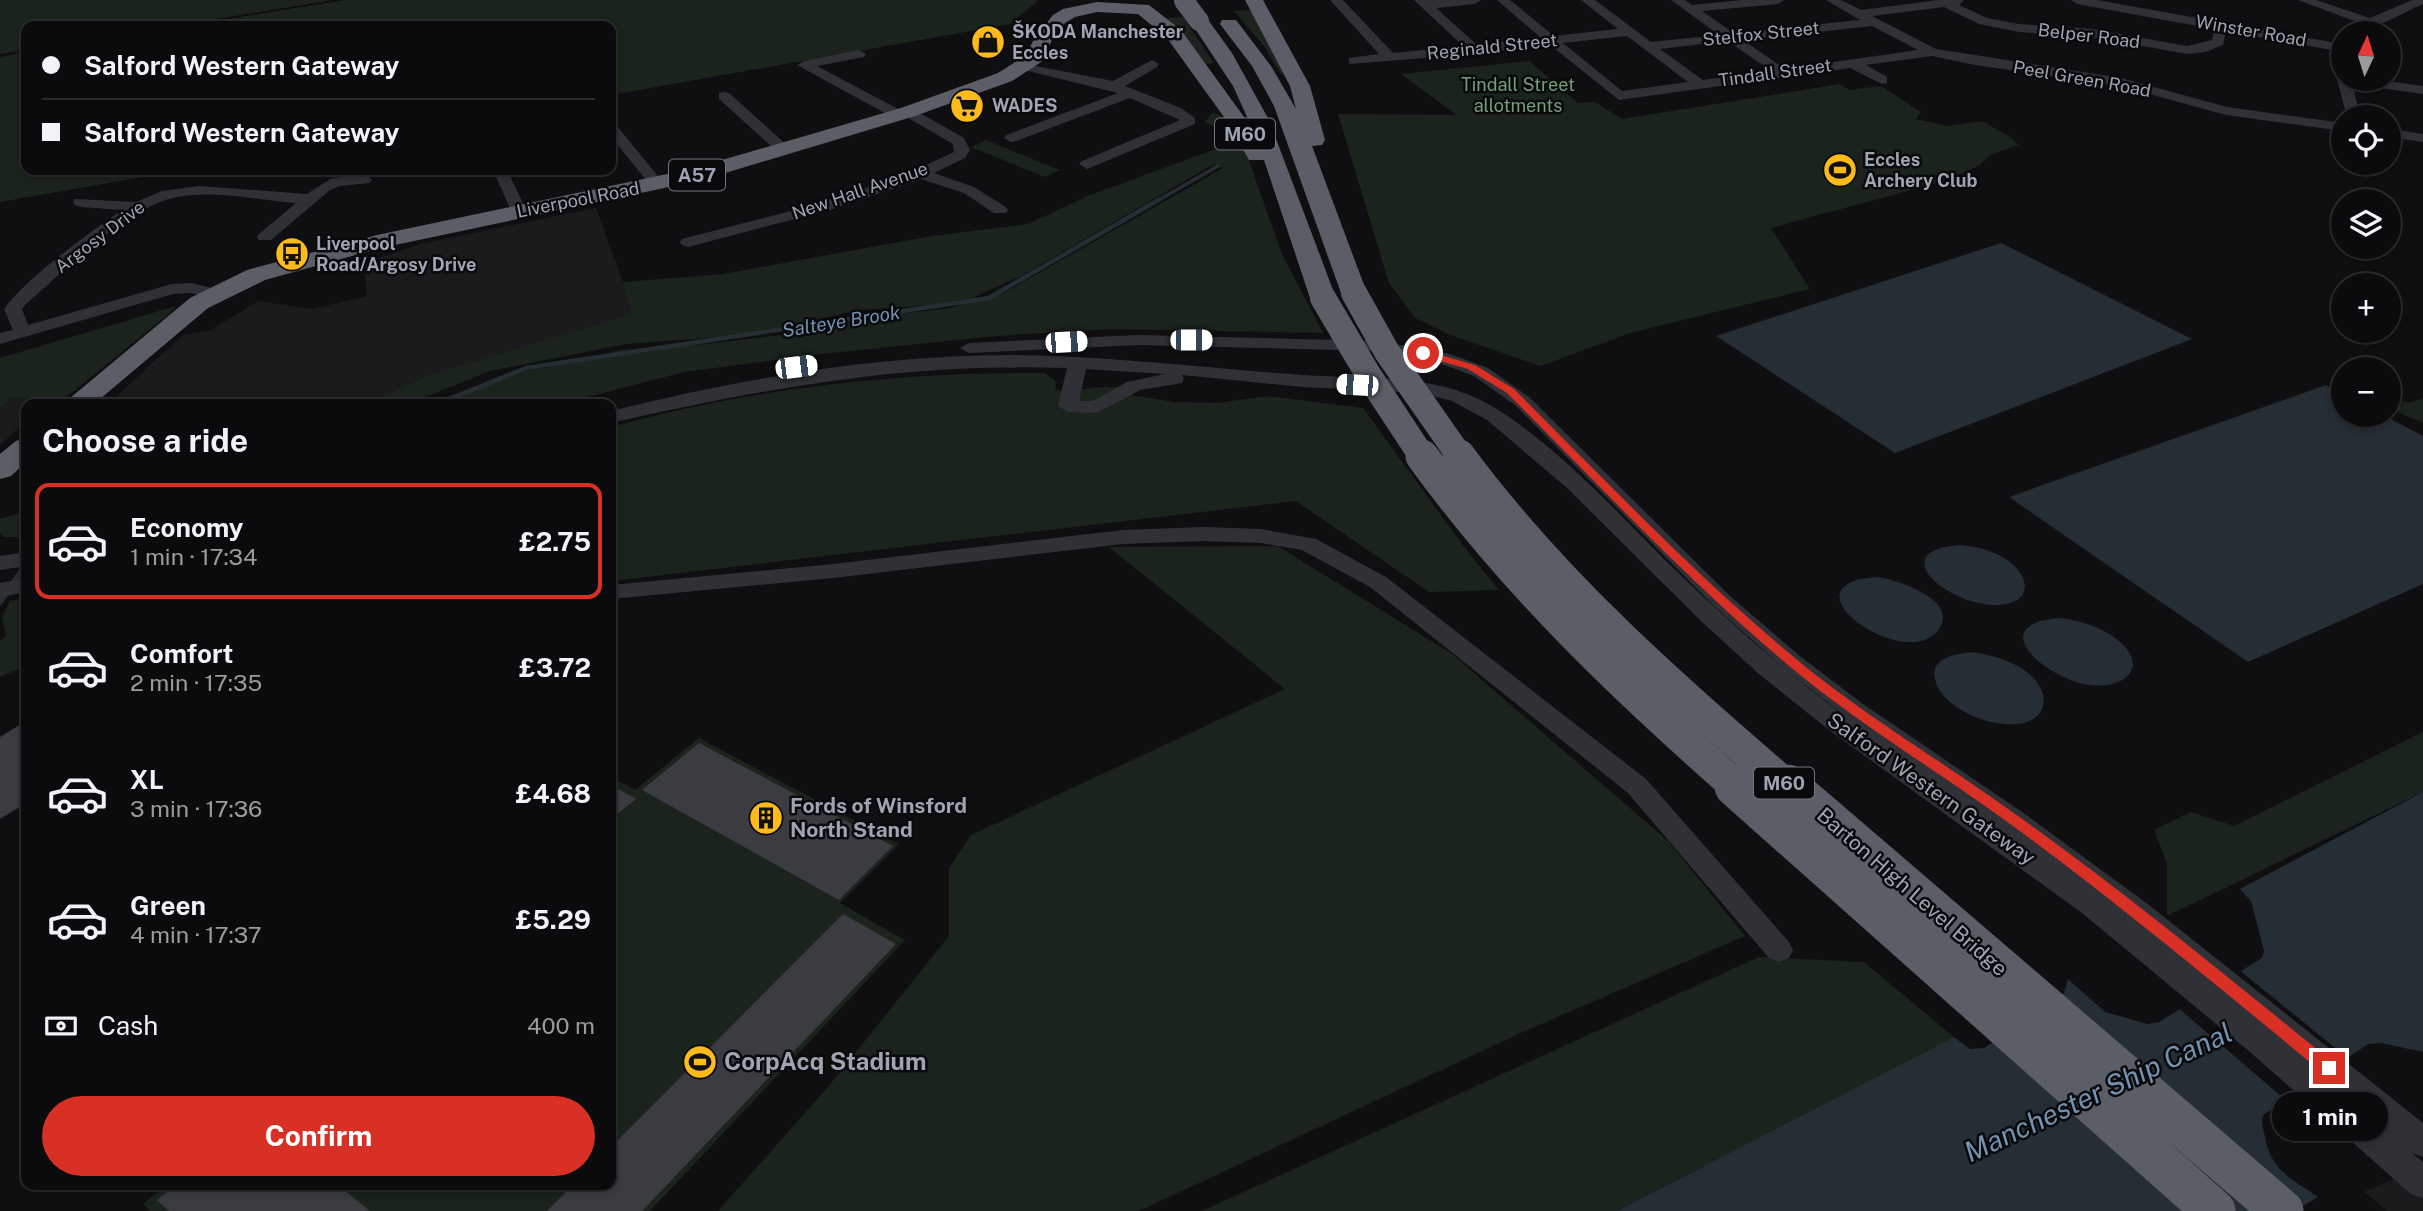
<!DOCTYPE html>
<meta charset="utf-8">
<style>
:root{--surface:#0b0b0d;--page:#141416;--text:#f1f3f6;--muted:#9a9b9d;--line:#2b2b2e;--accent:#d93025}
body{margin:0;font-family:"Public Sans",sans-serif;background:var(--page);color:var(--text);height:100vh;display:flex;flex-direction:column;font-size:26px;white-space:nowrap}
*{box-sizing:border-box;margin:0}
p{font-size:23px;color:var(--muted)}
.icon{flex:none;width:38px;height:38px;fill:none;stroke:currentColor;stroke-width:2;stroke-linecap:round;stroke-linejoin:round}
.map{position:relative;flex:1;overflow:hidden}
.panel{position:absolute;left:21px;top:399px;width:595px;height:791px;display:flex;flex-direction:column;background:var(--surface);border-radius:14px;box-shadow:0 4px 10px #0003,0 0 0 2px var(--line)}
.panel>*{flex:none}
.top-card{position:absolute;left:21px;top:21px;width:595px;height:154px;border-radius:14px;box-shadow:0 4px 10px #0003,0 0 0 2px var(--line);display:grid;align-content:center;height:154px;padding:0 21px;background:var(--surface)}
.needle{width:46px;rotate:4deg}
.fabs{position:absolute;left:2331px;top:21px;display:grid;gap:14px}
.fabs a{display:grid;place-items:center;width:70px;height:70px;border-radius:50%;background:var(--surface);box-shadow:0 4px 10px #0003,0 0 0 2px var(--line);font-size:35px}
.end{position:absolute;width:32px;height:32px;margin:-16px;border:9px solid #d93025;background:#fff;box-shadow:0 0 0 4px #fff}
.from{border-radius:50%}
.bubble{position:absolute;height:49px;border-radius:24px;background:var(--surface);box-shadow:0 4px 10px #0003,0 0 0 2px var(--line);font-size:23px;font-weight:700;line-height:49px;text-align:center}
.car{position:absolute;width:21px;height:42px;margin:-21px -10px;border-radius:9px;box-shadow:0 0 5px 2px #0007;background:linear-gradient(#fff 24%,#345 0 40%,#fff 0 76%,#345 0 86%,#fff 0)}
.top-card b{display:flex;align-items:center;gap:24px;height:66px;font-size:26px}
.top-card b+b{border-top:2px solid var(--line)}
.top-card i{width:18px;height:18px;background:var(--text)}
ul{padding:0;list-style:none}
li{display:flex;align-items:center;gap:21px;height:116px;margin:0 14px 10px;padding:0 7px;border:4px solid transparent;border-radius:14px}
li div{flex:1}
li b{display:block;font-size:26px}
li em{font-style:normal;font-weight:700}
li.on{border-color:var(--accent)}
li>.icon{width:63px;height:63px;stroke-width:1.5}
h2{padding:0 21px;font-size:32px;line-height:84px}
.pay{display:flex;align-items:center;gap:18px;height:77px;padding:0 21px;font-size:26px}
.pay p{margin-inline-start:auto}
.button{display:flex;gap:14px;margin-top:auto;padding:14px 21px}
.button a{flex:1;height:80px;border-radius:42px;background:var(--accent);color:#fff;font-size:28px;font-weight:700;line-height:80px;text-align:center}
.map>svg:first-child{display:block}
.built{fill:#1b1b1e}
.green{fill:#1b231d}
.water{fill:#252d35}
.pier{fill:#0f0f11}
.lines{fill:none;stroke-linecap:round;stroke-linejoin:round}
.stream-far2{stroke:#252d35;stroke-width:3.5}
.stream-far1{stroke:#252d35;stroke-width:4.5}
.stream{stroke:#252d35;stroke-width:6}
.building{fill:#3b3c41}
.minor{fill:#303136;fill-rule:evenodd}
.highway{fill:#5c5e67;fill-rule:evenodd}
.highway-bridge-far3{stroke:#5c5e67;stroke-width:20}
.highway-bridge-far2{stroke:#5c5e67;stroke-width:26}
.highway-bridge-far1{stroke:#5c5e67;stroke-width:33}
.highway-bridge{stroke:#5c5e67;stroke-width:43}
.route{fill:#d93025}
.labels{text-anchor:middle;stroke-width:5;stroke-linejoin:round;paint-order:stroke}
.far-street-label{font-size:18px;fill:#9fa4b3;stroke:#0a0a0c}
.far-poi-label{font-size:18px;font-weight:bold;fill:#9fa4b3;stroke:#0a0a0c;text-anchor:start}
.far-park-label{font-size:18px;fill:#759f79;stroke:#0a0a0c}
.shield{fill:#0a0a0c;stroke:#727681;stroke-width:2}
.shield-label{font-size:19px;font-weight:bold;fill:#9fa4b3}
.far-water-label{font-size:19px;font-style:italic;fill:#7391b1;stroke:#0a0a0c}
.street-label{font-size:21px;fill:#9fa4b3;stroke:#0a0a0c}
.poi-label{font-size:21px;font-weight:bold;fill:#9fa4b3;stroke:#0a0a0c;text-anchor:start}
.near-poi-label{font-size:24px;font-weight:bold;fill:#9fa4b3;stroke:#0a0a0c;text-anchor:start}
.near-water-label{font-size:28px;font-style:italic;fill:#7391b1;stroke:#0a0a0c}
</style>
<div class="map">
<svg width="2423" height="1211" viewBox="0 0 2423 1211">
<rect width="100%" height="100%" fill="#0f0f11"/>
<!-- built -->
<g class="built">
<path d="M596 208 623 282 631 314 426 376 367 404H108L183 335 211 330 258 301 312 309 367 296 364 263 424 243Z"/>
<path d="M12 398 29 399 26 415 19 421 18 429 0 445V408Z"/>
<path d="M2423 1162V1211H2387L2364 1192 2410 1172Z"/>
</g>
<!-- green -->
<g class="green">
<path d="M0 0H333L173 26H26V50L0 54Z"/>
<path d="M346 0H1035L1038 1 1010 24 611 95V26H185Z"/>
<path d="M1253 10 1289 73 1281 74 1263 45 1234 11Z"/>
<path d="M1183 17 1214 63 1204 64 1166 18Z"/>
<path d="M26 52V170H183L0 202V57Z"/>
<path d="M1529 61 1578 103 1595 102 1622 119 1840 84 1849 90 1881 86 1921 112 1916 119 1947 126 1982 121 2012 138 2018 145 1990 155 1980 165 1948 180 1771 228 1810 289 1630 333 1541 366 1450 335 1415 318 1389 283 1338 114 1457 115 1401 74Z"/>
<path d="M1212 112 1226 118 1249 161 1282 254 1323 333 1109 329 997 336 821 354 684 372 561 404H428L507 374 568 364 621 350 706 344 781 335 874 317 950 308 1002 294 1223 168 1214 164 1021 276 972 298 931 305 860 310 772 329 708 338 626 344 490 371 408 404H367L426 376 631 314 623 282 723 274 932 236 1028 224 1090 195 1216 149 1217 128 1205 122Z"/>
<path d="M986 140 1060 170 1045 177 971 147Z"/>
<path d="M176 306 171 312 59 403 27 404 28 399 12 398 0 408V358Z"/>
<path d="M1044 373 1055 381 1056 390C1069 391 1079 390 1092 388 1102 386 1111 389 1122 386L1134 396 1176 402 1216 403 1268 396 1363 408 1468 552 1499 590 1429 592 1296 501 611 581V427C752 388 897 372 1044 373Z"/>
<path d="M2423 399V423L2389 408V400L2409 402Z"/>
<path d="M26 511V537H3L0 532V519Z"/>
<path d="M1278 546 1452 654 1668 841 1745 936 1525 1031 1139 1211H718L828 1087 949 936V868L971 835 1285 689 1109 547Z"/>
<path d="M26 598V666L0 677V640L6 636 2 617 10 601Z"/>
<path d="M2423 732V792L2167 916V863L2154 830 2191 812 2234 826Z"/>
<path d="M699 738 899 844 840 903 905 940 650 1211H150L143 1204 166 1185H611V777L635 790Z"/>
<path d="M1759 957 1864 962 1954 1037 1617 1211H1202Z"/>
</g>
<!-- water -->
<g class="water">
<path d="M2001 243 2192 339 1895 453 1716 336Z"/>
<path d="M2326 385 2343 394V415H2383L2423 436V584L2248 662 2009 497Z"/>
<path d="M1961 545C1977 547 1993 550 2007 560 2031 576 2033 603 1999 605 1948 607 1882 550 1961 545Z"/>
<path d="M1878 577C1896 580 1959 599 1939 629 1907 676 1775 583 1878 577Z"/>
<path d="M2060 618C2082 621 2102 627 2119 641 2150 668 2123 689 2091 685 2047 680 1981 624 2060 618Z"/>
<path d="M1972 652C1998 656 2034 666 2043 694 2045 703 2043 712 2035 718 2008 736 1941 712 1935 679 1930 657 1957 654 1972 652Z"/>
<path d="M2423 792V1052L2381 1043 2368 1044 2263 1115C2261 1123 2263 1129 2265 1137 2271 1171 2291 1178 2318 1197L2294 1211H1617L1954 1037 1970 1049 1984 1048 2064 993 2068 979 2105 1012 2148 1024 2159 1022 2262 958 2264 951 2251 901 2240 889Z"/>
</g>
<!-- pier -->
<path class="pier" d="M2238 969 2350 1060 2288 1102 2177 1007Z"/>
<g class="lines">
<!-- stream-far2 -->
<path class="stream-far2" d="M1157 201 1218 166"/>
<!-- stream-far1 -->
<path class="stream-far1" d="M438 404 526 368 989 298 1160 199"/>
<!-- stream -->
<path class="stream" d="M0 602 26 565"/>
</g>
<!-- building -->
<g class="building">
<path d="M26 721V803L0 819V737Z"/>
<path d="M699 743 893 846 839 900 642 790Z"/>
<path d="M611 785 636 799 611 819Z"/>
<path d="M843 914 896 944 642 1211H547L573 1185H611V1147Z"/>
<path d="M176 1185H338L370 1211H169L157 1200Z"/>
</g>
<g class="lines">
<!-- minor -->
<g class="minor">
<path d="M1330 0H1343L1393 53 1463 46 1414 0H1481L1475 4 1436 8 1476 44 1541 38 1497 0H1510L1554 36 1618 29 1581 0H1595L1651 42 1719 35 1671 0H1685L1692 5 1742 0H1784L1778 4 1702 11 1733 33 1860 20 1826 0H1841L1861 10 1938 0H1964L1959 5 1987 18 2019 24 2092 29 2187 46 2212 40 2214 29 2077 4 2071 0H2097L2342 44 2343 52 2226 31 2223 45 2205 52 2187 54 2092 37 2019 32 1979 24 1944 7 1872 16 1936 49 2121 78 2227 107 2343 123V131L2226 115 2120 86 1975 65 1932 56 1866 65 1887 77V83L1882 84 1850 68 1619 100 1549 44 1475 54 1349 64V58L1379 54ZM1872 26 1918 50 1785 69 1743 40ZM1627 36 1688 82 1622 91 1563 43ZM1728 41 1771 71 1703 80 1660 49Z"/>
<path d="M2298 0H2316L2370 18 2412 0H2423V4C2402 13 2369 33 2348 33L2360 23Z"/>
<path d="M859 50 866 54 864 57 817 66 902 111 913 109 964 138 970 150 965 158 934 173 974 187 1006 207 1008 210 1006 213H994L964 193 921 179 833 209 688 247 682 245 680 242 682 239C775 215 869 194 954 152L953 144 905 116 894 118 797 65 804 61Z"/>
<path d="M1152 60 1159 64 1157 67 1125 86 1181 108 1195 118V124L1087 169 1079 164 1082 161 1180 120 1130 98 1016 141 1011 142 1004 138 1006 135 1118 93 1020 69V63L1113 81Z"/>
<path d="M2343 75V79H2372L2423 86V94L2352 84 2361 117H2347L2337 79Z"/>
<path d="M724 92 729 93 789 147 791 150 789 153H779L719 99V93Z"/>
<path d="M611 124 616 125 662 181 665 184 662 187H652L611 137Z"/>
<path d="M2389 129 2423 134V142L2389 137Z"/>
<path d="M493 170H507L527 212 525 215H513Z"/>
<path d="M364 175 369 177 372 180 369 183 340 186 330 190 271 240H259L257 237 259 234 296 203C257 200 212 189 173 198 127 208 63 272 26 304L22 309 28 325 172 284 191 283 220 290 223 294 220 298 214 299 191 293 173 294 0 344V333L13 330 4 309C27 277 89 233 122 210L81 207 75 205 73 202 75 199 136 202 162 191 199 186 307 194 332 178Z"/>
<path d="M1139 335 1377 341 1450 354 1488 368 1529 397 1730 596 1801 657 1863 704 2022 812 2149 905 2423 1123V1157L2412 1153 2423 1162V1198L2411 1194 2250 1052 2082 913 1829 730 1759 674 1702 622 1566 487 1487 420 1452 401 1422 393 1302 387 1182 375 1184 379 1182 383 1140 390 1097 413 1068 412 1058 406 1067 368C908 362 765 388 611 423V411C741 379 875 355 1010 355 1108 356 1205 368 1303 375 1366 380 1433 372 1490 405 1552 441 1613 508 1664 559 1721 615 1780 668 1845 716L1785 669 1714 606 1515 405 1474 376 1439 363 1377 351 1139 345 969 353 960 348 969 343ZM1086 369 1165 374 1127 382 1093 401H1079Z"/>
<path d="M1204 527 1261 529 1316 539 1386 577 1646 779 1789 942 1793 950 1789 958 1779 962 1769 958 1628 793 1370 587 1302 550 1261 543 1204 541 1123 544 833 578 611 599V585L833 564 1123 530Z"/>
<path d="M26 552V566L0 570V556Z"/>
<path d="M26 578V592L0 597V583Z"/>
</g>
<!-- highway -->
<g class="highway">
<path d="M1245 0H1263L1310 86 1325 140 1322 145 1312 146 1367 293 1363 298 1354 301 1345 298 1341 293 1274 106 1252 66 1220 24 1222 20H1236L1271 66 1296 109 1290 86Z"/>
<path d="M1097 2 1149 5 1181 30 1252 128 1233 86 1190 21 1199 15 1206 17 1232 53 1269 120 1336 298 1332 303 1323 306 1314 303 1310 298 1264 160H1249L1224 117 1167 38 1138 14 1097 12 1075 17 1065 23 1052 40 1041 62 1012 81 915 116 702 180 381 248 265 280 208 308 94 404H63L190 298 247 270 377 235 691 169 901 108 998 73 1026 55 1034 39 1053 15 1063 9Z"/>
<path d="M26 438V462L11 476 0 479V454L16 441Z"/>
</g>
<!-- highway-bridge-far3 -->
<path class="highway-bridge-far3" d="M1184 1 1199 21"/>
<!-- highway-bridge-far2 -->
<g class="highway-bridge-far2">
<path d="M1354 293 1387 352 1461 458"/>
<path d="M1323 298 1369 376 1423 458"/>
</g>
<!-- highway-bridge-far1 -->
<g class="highway-bridge-far1">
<path d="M1422 456C1513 582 1622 686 1738 788"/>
<path d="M1459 456C1552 582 1671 687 1789 788"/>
</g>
<!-- highway-bridge -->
<g class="highway-bridge">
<path d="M1736 786 2214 1211"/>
<path d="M1787 786 2282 1211"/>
</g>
</g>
<!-- route -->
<path class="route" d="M1423 350 1475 365 1514 389C1606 481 1696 576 1796 659 1866 717 1945 763 2018 816 2127 894 2230 979 2334 1063L2337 1068 2334 1073H2323C2220 988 2117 902 2009 823 1936 770 1857 723 1788 665 1688 581 1599 485 1507 393L1468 369 1419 355 1418 353Z"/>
<!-- icons -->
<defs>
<g id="shop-disc" transform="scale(1.75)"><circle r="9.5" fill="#fdba1b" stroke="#0a0a0c"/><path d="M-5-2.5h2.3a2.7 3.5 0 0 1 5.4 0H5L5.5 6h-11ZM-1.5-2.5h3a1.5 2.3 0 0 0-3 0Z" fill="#111"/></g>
<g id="supermarket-disc" transform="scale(1.75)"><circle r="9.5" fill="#fdba1b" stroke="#0a0a0c"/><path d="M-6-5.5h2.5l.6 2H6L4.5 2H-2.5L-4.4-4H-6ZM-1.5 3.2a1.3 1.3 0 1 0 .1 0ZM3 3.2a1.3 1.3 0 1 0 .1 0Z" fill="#111"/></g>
<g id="stadium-disc" transform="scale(1.75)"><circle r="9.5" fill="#fdba1b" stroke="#0a0a0c"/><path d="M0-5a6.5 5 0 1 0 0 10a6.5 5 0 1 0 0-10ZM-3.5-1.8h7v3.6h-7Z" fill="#111"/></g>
<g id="bus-disc" transform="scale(1.75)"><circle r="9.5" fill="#fdba1b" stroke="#0a0a0c"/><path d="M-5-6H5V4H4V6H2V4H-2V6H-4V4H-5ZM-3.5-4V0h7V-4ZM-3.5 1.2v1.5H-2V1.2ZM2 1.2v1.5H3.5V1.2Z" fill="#111"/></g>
<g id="building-disc" transform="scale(1.75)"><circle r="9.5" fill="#fdba1b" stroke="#0a0a0c"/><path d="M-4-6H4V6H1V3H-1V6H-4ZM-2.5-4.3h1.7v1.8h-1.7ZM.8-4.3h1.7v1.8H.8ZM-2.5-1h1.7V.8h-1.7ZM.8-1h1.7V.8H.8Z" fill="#111"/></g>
</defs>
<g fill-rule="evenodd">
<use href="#shop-disc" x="988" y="42"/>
<use href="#supermarket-disc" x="967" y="106"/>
<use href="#stadium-disc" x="1840" y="170"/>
<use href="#bus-disc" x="292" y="254"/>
<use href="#building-disc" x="766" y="818"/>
<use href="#stadium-disc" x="700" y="1062"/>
</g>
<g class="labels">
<!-- far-street labels -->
<g class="far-street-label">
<text transform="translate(2251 31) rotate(10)" y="6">Winster Road</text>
<text transform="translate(1761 34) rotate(-6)" y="6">Stelfox Street</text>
<text transform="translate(2089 36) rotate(7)" y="6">Belper Road</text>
<text transform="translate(1492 47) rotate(-6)" y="6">Reginald Street</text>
<text transform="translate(1775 73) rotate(-8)" y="6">Tindall Street</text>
<text transform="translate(2082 79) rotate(10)" y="6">Peel Green Road</text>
<text transform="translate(860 191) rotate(-19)" y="6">New Hall Avenue</text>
<text transform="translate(578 200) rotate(-11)" y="6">Liverpool Road</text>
<text transform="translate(100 237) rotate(-37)" y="6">Argosy Drive</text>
</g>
<!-- far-poi labels -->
<g class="far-poi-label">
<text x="1012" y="38">ŠKODA Manchester<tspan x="1012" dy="21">Eccles</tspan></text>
<text x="992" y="112">WADES</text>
<text x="1864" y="166">Eccles<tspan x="1864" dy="21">Archery Club</tspan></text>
<text x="316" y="250">Liverpool<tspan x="316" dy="21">Road/Argosy Drive</tspan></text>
</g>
<!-- far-park labels -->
<g class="far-park-label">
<text x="1518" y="91">Tindall Street<tspan x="1518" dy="21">allotments</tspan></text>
</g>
<!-- shield labels -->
<g class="shield">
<rect x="1215" y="118.5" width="60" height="31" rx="5"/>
<rect x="669" y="159.5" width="56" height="31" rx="5"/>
<rect x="1754" y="767.5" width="60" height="31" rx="5"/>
</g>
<g class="shield-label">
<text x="1245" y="141">M60</text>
<text x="697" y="182">A57</text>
<text x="1784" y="790">M60</text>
</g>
<!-- far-water labels -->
<g class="far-water-label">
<text transform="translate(841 321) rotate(-9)" y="7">Salteye Brook</text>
</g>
<!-- street labels -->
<g class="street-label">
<text transform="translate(1931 789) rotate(35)" y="7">Salford Western Gateway</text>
<text transform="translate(1912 892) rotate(41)" y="7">Barton High Level Bridge</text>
</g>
<!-- poi labels -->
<g class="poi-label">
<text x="790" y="813">Fords of Winsford<tspan x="790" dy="24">North Stand</tspan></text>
</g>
<!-- near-poi labels -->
<g class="near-poi-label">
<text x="724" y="1070">CorpAcq Stadium</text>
</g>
<!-- near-water labels -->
<g class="near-water-label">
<text transform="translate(2098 1092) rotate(-25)" y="10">Manchester Ship Canal</text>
</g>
</g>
</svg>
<div class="fabs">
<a><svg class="needle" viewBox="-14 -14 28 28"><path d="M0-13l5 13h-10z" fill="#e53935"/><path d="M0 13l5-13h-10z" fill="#9a9b9d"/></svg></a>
<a><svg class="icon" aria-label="locate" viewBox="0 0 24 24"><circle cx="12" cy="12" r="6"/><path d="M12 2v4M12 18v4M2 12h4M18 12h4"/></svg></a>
<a><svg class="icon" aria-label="layers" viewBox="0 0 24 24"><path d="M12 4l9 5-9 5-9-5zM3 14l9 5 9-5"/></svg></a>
<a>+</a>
<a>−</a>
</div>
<i class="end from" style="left:1423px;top:353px"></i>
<i class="end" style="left:2329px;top:1068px"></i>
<div class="bubble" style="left:2272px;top:1092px;width:116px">1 min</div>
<i class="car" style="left:1191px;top:340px;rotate:90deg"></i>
<i class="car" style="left:1066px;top:342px;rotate:87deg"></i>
<i class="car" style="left:796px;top:367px;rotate:83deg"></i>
<i class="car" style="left:1357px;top:385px;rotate:273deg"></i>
<div class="top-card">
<b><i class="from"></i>Salford Western Gateway</b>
<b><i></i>Salford Western Gateway</b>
</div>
<section class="panel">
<h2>Choose a ride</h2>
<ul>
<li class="on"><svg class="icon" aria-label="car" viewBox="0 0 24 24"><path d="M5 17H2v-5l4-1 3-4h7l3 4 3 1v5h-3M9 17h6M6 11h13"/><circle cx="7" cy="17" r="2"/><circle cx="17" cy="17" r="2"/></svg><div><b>Economy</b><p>1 min · 17:34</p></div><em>£2.75</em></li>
<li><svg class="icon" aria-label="car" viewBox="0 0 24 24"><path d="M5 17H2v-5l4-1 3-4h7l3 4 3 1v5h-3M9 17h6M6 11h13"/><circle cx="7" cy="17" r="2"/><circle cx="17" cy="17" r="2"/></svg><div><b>Comfort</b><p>2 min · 17:35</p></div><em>£3.72</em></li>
<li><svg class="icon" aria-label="car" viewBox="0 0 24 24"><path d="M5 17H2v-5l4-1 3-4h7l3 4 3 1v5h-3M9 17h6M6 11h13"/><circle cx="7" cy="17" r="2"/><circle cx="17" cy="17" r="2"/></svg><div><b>XL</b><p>3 min · 17:36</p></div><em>£4.68</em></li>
<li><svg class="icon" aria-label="car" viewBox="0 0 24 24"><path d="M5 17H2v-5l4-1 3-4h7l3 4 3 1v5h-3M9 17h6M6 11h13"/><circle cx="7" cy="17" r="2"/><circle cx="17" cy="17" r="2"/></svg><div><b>Green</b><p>4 min · 17:37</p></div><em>£5.29</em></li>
</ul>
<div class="pay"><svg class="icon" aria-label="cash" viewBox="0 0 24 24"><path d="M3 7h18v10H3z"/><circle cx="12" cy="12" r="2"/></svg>Cash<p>400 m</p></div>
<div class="button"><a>Confirm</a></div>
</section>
</div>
